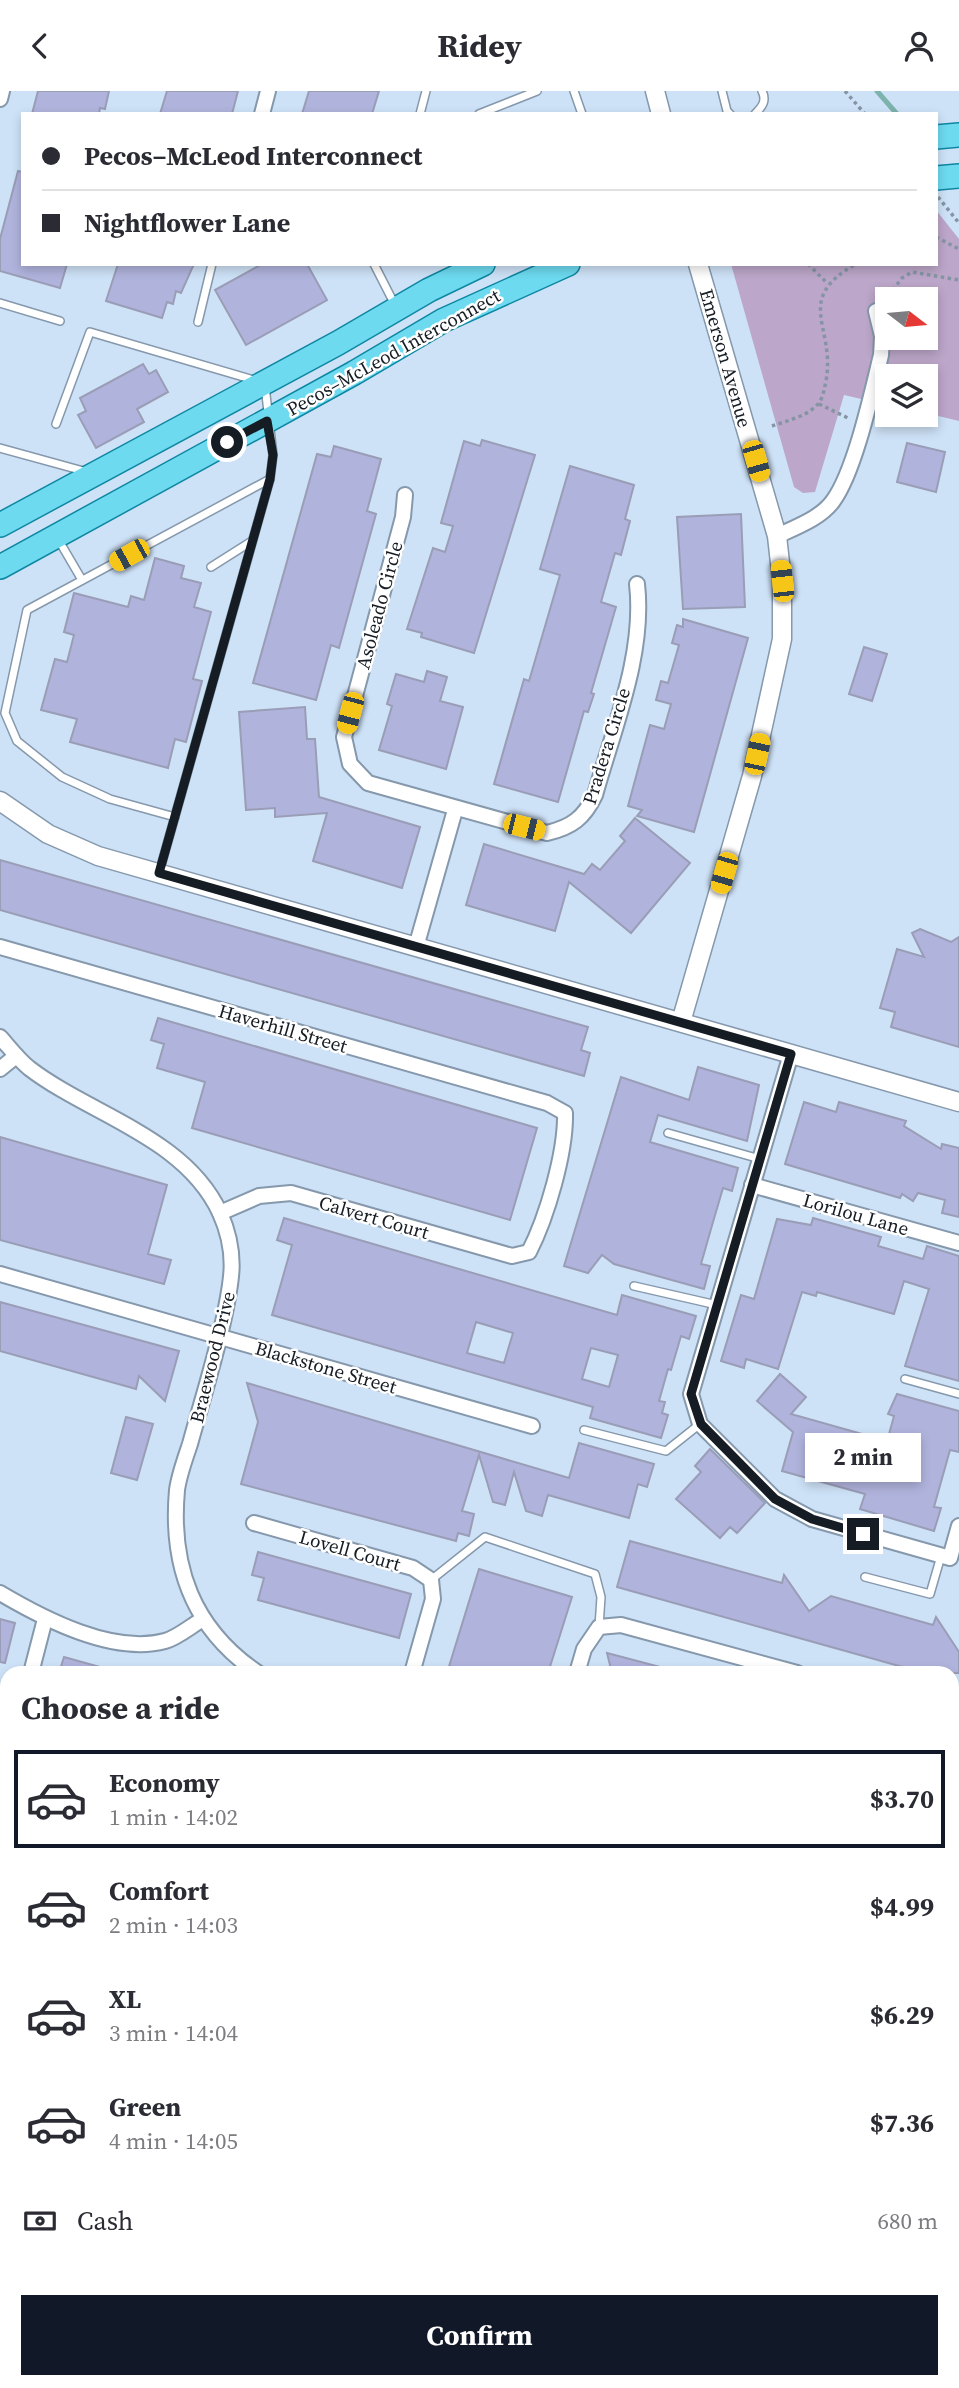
<!DOCTYPE html>
<meta charset="utf-8">
<style>
:root{--surface:#fff;--page:#f7f7f7;--text:#2b2b33;--muted:#7c7c81;--line:#e1e1e2;--accent:#111827}
body{margin:0;font-family:"Source Serif 4",serif;background:var(--page);color:var(--text);height:100vh;display:flex;flex-direction:column;font-size:26px;white-space:nowrap}
*{box-sizing:border-box;margin:0}
p{font-size:23px;color:var(--muted)}
.icon{flex:none;width:38px;height:38px;fill:none;stroke:currentColor;stroke-width:2;stroke-linecap:round;stroke-linejoin:round}
.map{position:relative;flex:1;overflow:hidden}
.drawer{position:absolute;left:0px;top:1575px;width:959px;height:723px;display:flex;flex-direction:column;background:var(--surface);border-radius:21px 21px 0 0;box-shadow:0 4px 10px #0003}
.drawer>*{flex:none}
.banner{position:absolute;left:21px;top:21px;width:917px;height:154px;border-radius:0px;box-shadow:0 4px 10px #0003;display:grid;align-content:center;height:154px;padding:0 21px;background:var(--surface)}
.needle{width:46px;rotate:106deg}
.tools{position:absolute;left:875px;top:196px;display:grid;gap:14px}
.tools a{display:grid;place-items:center;width:63px;height:63px;border-radius:0px;background:var(--surface);box-shadow:0 4px 10px #0003;font-size:35px}
.end{position:absolute;width:32px;height:32px;margin:-16px;border:9px solid #151c23;background:#fff;box-shadow:0 0 0 4px #fff}
.from{border-radius:50%}
.bubble{position:absolute;height:49px;border-radius:0px;background:var(--surface);box-shadow:0 4px 10px #0003;font-size:23px;font-weight:700;line-height:49px;text-align:center}
.car{position:absolute;width:21px;height:42px;margin:-21px -10px;border-radius:9px;box-shadow:0 0 5px 2px #0007;background:linear-gradient(#f5c518 24%,#345 0 40%,#f5c518 0 76%,#345 0 86%,#f5c518 0)}
.banner b{display:flex;align-items:center;gap:24px;height:66px;font-size:26px}
.banner b+b{border-top:2px solid var(--line)}
.banner i{width:18px;height:18px;background:var(--text)}
ul{padding:0;list-style:none}
li{display:flex;align-items:center;gap:21px;height:98px;margin:0 14px 10px;padding:0 7px;border:4px solid transparent;border-radius:0px}
li div{flex:1}
li b{display:block;font-size:26px}
li em{font-style:normal;font-weight:700}
li.active{border-color:var(--accent)}
li>.icon{width:63px;height:63px;stroke-width:1.5}
h2{padding:0 21px;font-size:32px;line-height:84px}
.pay{display:flex;align-items:center;gap:18px;height:77px;padding:0 21px;font-size:26px}
.pay p{margin-inline-start:auto}
.primary-button{display:flex;gap:14px;margin-top:auto;padding:14px 21px}
.primary-button a{flex:1;height:80px;border-radius:0px;background:var(--accent);color:#fff;font-size:28px;font-weight:700;line-height:80px;text-align:center}
header{display:flex;justify-content:space-between;align-items:center;height:91px;padding:0 21px;background:var(--surface);font-size:32px;font-weight:700}
.map>svg:first-child{display:block}
.green{fill:#bca6c9;fill-rule:evenodd}
.lines{fill:none;stroke-linecap:round;stroke-linejoin:round}
.stream{stroke:#7db3ad;stroke-width:5}
.building{fill:#b0b3dc;stroke:#9a9db6;stroke-width:2;fill-rule:evenodd}
.service-casing{stroke:#8598ac;stroke-width:10}
.minor-casing{stroke:#8598ac;stroke-width:18}
.tertiary-casing{stroke:#8598ac;stroke-width:21}
.primary-casing{stroke:#0e87a2;stroke-width:26}
.path{stroke:#8594a4;stroke-width:3.5;stroke-dasharray:3.5 3.5;stroke-linecap:butt}
.service{stroke:#fff;stroke-width:7}
.minor{stroke:#fff;stroke-width:14}
.tertiary{stroke:#fff;stroke-width:18}
.primary{stroke:#6ddaf0;stroke-width:23}
.route{stroke:#151c23;stroke-width:9}
.labels{text-anchor:middle;stroke-width:5;stroke-linejoin:round;paint-order:stroke}
.street-label{font-size:19px;fill:#151c23;stroke:#fff}
</style>
<header><svg class="icon" aria-label="back" viewBox="0 0 24 24"><path d="M15 5l-7 7 7 7"/></svg>Ridey<svg class="icon" aria-label="person" viewBox="0 0 24 24"><circle cx="12" cy="8" r="4"/><path d="M4 21q1-7 8-7t8 7"/></svg></header>
<div class="map">
<svg width="959" height="2297" viewBox="0 0 959 2297">
<rect width="100%" height="100%" fill="#cee2f7"/>
<!-- green -->
<path class="green" d="M936 119 959 148V330L926 322V285H887V314L844 304 815 401 803 402 794 396 731 173H936ZM887 208H926V247H887Z"/>
<g class="lines">
<!-- stream -->
<path class="stream" d="M877 0 897 23"/>
</g>
<!-- building -->
<g class="building">
<path d="M38 0H109L105 18 100 17 99 23H32Z"/>
<path d="M167 0H238L232 23H160Z"/>
<path d="M309 0H379L372 23H302Z"/>
<path d="M18 80 23 81V173H67L60 197 0 180V148Z"/>
<path d="M118 173H194L181 202 176 200 173 213 167 211 162 227 106 210Z"/>
<path d="M262 173H307L327 209 246 254 215 199Z"/>
<path d="M143 273 149 283 156 279 168 301 137 318 144 331 96 357 78 324 86 320 80 307Z"/>
<path d="M482 349 535 364 474 562 421 546 422 542 407 538 433 457 445 461 453 435 441 432 464 350 480 355Z"/>
<path d="M907 352 945 361 936 401 897 391Z"/>
<path d="M334 355 381 368 367 420 376 423 339 557 331 554 316 609 253 592 317 363 331 366Z"/>
<path d="M570 375 634 394 625 428 630 430 621 464 615 462 601 511 616 516 591 602 594 603 588 621 584 620 558 711 494 693 524 588 529 590 560 484 540 478Z"/>
<path d="M741 423 745 516 683 518 677 426Z"/>
<path d="M155 467 184 475 181 487 201 492 194 516 211 521 193 588 202 590 186 651 175 648 168 677 70 651 77 628 41 619 55 568 67 571 74 544 64 541 74 502 128 516 131 505 144 509Z"/>
<path d="M683 528 748 547 694 741 637 725 642 719 628 715 650 634 664 638 671 613 656 609 661 590 668 592 679 554 672 552 677 534 683 536Z"/>
<path d="M864 556 887 563 872 610 849 603Z"/>
<path d="M427 580 447 586 440 610 463 616 446 678 379 659 392 615 387 613 396 583 424 591Z"/>
<path d="M305 616 307 648H315L319 706 420 736 402 797 313 770 327 722 275 726V717L246 719 239 621Z"/>
<path d="M635 727 690 772 631 842 569 791 555 840 466 814 484 753 584 783 592 773 600 779 625 750 620 745Z"/>
<path d="M0 769 588 936 581 959 590 962 584 985 0 819Z"/>
<path d="M920 838 951 851 959 846V956L891 936 895 921 880 917 897 858 924 866 912 842Z"/>
<path d="M158 927 537 1037 510 1129 192 1037 205 991 157 977 164 953 151 949Z"/>
<path d="M698 976 759 994 747 1050 658 1024 650 1051 738 1077 732 1100 723 1097 713 1131 701 1173 710 1175 704 1198 614 1173 602 1164 588 1182 564 1175 621 986 689 1009Z"/>
<path d="M804 1011 836 1021 839 1011 906 1030 904 1035 941 1058 942 1053 959 1057V1126L942 1122 945 1109 918 1102 913 1110 902 1103 900 1107 785 1073Z"/>
<path d="M0 1046 167 1094 148 1163 171 1169 164 1193 0 1149Z"/>
<path d="M284 1127 617 1224 622 1204 696 1225 689 1248 681 1245 671 1279 668 1278 659 1310 665 1311 662 1322 668 1324 661 1347 590 1327 593 1316 272 1224 292 1154 277 1149ZM476 1231 513 1242 504 1272 467 1262ZM591 1257 618 1264 609 1296 582 1288Z"/>
<path d="M813 1127 881 1146 878 1155 923 1168 927 1155 959 1165V1290L905 1275 929 1198 904 1190 894 1223 817 1201 816 1205 802 1201 778 1278 746 1268 744 1277 721 1270 741 1204 754 1208 777 1128 811 1134Z"/>
<path d="M0 1211 179 1260 165 1310 139 1285 136 1298 0 1260Z"/>
<path d="M780 1283 806 1306 791 1323 862 1343 852 1376 878 1383 894 1325 888 1323 897 1303 959 1320V1361L950 1359 934 1416 941 1417 934 1440 860 1418 865 1403 782 1380 793 1341 757 1310Z"/>
<path d="M247 1292 569 1387 579 1352 654 1373 647 1396 638 1393 629 1427 548 1404 542 1425 526 1420 514 1381 505 1414 493 1411 479 1364 462 1420 474 1423 469 1445 458 1442 456 1450 241 1393 258 1331Z"/>
<path d="M126 1326 153 1333 137 1389 111 1382Z"/>
<path d="M710 1358 765 1412 737 1442 730 1436 720 1447 676 1408 701 1381 695 1375Z"/>
<path d="M630 1450 782 1492 784 1484 809 1520 831 1505 933 1534 936 1526 959 1561V1582H924L617 1496Z"/>
<path d="M258 1461 411 1503 399 1547 258 1509 264 1487 252 1484Z"/>
<path d="M479 1478 572 1506 548 1582H447Z"/>
<path d="M0 1528 15 1532 5 1572 0 1571Z"/>
<path d="M607 1562 664 1577V1582H612Z"/>
<path d="M64 1566 107 1578 106 1582H59Z"/>
</g>
<g class="lines">
<!-- service casing -->
<g class="service-casing">
<g id="service">
<path d="M574 0 582 23"/>
<path d="M722 0 727 20 730 23"/>
<path d="M420 23 426 0"/>
<path d="M479 23 537 0"/>
<path d="M755 23C762 16 767 10 762 0"/>
<path d="M374 173 396 216"/>
<path d="M0 212 60 230"/>
<path d="M198 231 212 173"/>
<path d="M56 333 90 241 257 290"/>
<path d="M0 357 87 381"/>
<path d="M58 448 82 489"/>
<path d="M211 476 252 450"/>
<path d="M175 726 110 708 62 686 17 650 5 622 27 519 270 388"/>
<path d="M159 782 270 388 273 364 265 295"/>
<path d="M668 1042 760 1068"/>
<path d="M634 1195 717 1214"/>
<path d="M905 1288 959 1303"/>
<path d="M584 1339 666 1360 700 1333"/>
<path d="M865 1486 930 1503 941 1465"/>
<path d="M431 1489 485 1446 595 1483 601 1506 599 1536"/>
</g>
</g>
<!-- minor casing -->
<g class="minor-casing">
<g id="minor">
<path d="M0 8 2 0"/>
<path d="M262 23 268 0"/>
<path d="M405 404 403 426 344 646 350 673 368 692 547 742C572 736 584 727 595 704 614 636 645 563 637 493"/>
<path d="M777 445C796 436 821 427 833 410 855 380 872 301 881 264L882 245 876 220"/>
<path d="M0 856 547 1012 565 1022C566 1061 547 1126 529 1161L512 1165 291 1102 259 1105 220 1122"/>
<path d="M416 856 455 719"/>
<path d="M0 946C9 956 18 968 29 977 90 1024 185 1046 220 1122 238 1162 232 1190 223 1231 214 1272 201 1313 190 1353 185 1368 179 1384 177 1399 170 1476 193 1538 258 1582"/>
<path d="M791 963 691 1303 700 1333 775 1408 812 1428 950 1467 959 1435"/>
<path d="M0 978 16 965"/>
<path d="M752 1094 959 1152"/>
<path d="M0 1183 532 1335"/>
<path d="M254 1432 413 1477 431 1489 433 1508 412 1582"/>
<path d="M0 1502C44 1528 113 1564 165 1550 177 1547 191 1535 203 1528"/>
<path d="M31 1582 45 1528"/>
<path d="M577 1582 584 1558 599 1536 621 1534 797 1582"/>
<path d="M952 1625 959 1627"/>
<path d="M952 1955 959 1957"/>
<path d="M0 2082 7 2058"/>
<path d="M0 2290 25 2297"/>
<path d="M753 2291 756 2297"/>
<path d="M909 2291 931 2297"/>
<path d="M165 2297 167 2291"/>
<path d="M395 2297 397 2291"/>
<path d="M610 2297 612 2291"/>
<path d="M777 2297 789 2291"/>
</g>
</g>
<!-- tertiary casing -->
<g class="tertiary-casing">
<g id="tertiary">
<path d="M655 0 661 23"/>
<path d="M0 710 48 743 98 765 959 1011"/>
<path d="M681 931 752 685 782 548V490L777 445 698 173"/>
<path d="M0 1816 7 1818"/>
<path d="M952 2075 959 2076"/>
</g>
</g>
<!-- primary casing -->
<g class="primary-casing">
<g id="primary">
<path d="M936 46 959 44"/>
<path d="M936 87 959 85"/>
<path d="M0 434 338 252 429 199 483 173"/>
<path d="M0 476 354 282 444 229 568 173"/>
</g>
</g>
<!-- path -->
<g class="path">
<path d="M845 0 865 23"/>
<path d="M938 106 959 132"/>
<path d="M936 146 959 158"/>
<path d="M808 173 828 193"/>
<path d="M894 173H896"/>
<path d="M884 210 902 187 912 181 959 189"/>
<path d="M819 313 850 328"/>
<path d="M772 335C786 330 805 326 816 315 823 309 824 299 826 290 836 235 792 209 856 173"/>
</g>
<!-- service -->
<use href="#service" class="service"/>
<!-- minor -->
<use href="#minor" class="minor"/>
<!-- tertiary -->
<use href="#tertiary" class="tertiary"/>
<!-- primary -->
<use href="#primary" class="primary"/>
</g>
<g class="lines">
<!-- route -->
<path class="route" d="M227 351 267 330 273 364 270 388 159 782 791 963 691 1303 701 1333 775 1408 812 1428 863 1443"/>
</g>
<g class="labels">
<!-- street labels -->
<g class="street-label">
<text transform="translate(393 261) rotate(-29)" y="7">Pecos–McLeod Interconnect</text>
<text transform="translate(726 267) rotate(74)" y="7">Emerson Avenue</text>
<text transform="translate(379 514) rotate(-75)" y="7">Asoleado Circle</text>
<text transform="translate(606 655) rotate(-73)" y="7">Pradera Circle</text>
<text transform="translate(283 937) rotate(16)" y="7">Haverhill Street</text>
<text transform="translate(856 1123) rotate(16)" y="7">Lorilou Lane</text>
<text transform="translate(374 1126) rotate(16)" y="7">Calvert Court</text>
<text transform="translate(212 1266) rotate(-76)" y="7">Braewood Drive</text>
<text transform="translate(326 1276) rotate(16)" y="7">Blackstone Street</text>
<text transform="translate(350 1459) rotate(16)" y="7">Lovell Court</text>
</g>
</g>
</svg>
<div class="tools">
<a><svg class="needle" viewBox="-14 -14 28 28"><path d="M0-13l5 13h-10z" fill="#e53935"/><path d="M0 13l5-13h-10z" fill="#7c7c81"/></svg></a>
<a><svg class="icon" aria-label="layers" viewBox="0 0 24 24"><path d="M12 4l9 5-9 5-9-5zM3 14l9 5 9-5"/></svg></a>
</div>
<i class="end from" style="left:227px;top:351px"></i>
<i class="end" style="left:863px;top:1443px"></i>
<div class="bubble" style="left:805px;top:1342px;width:116px">2 min</div>
<i class="car" style="left:756px;top:370px;rotate:164deg"></i>
<i class="car" style="left:129px;top:464px;rotate:241deg"></i>
<i class="car" style="left:782px;top:490px;rotate:354deg"></i>
<i class="car" style="left:350px;top:622px;rotate:195deg"></i>
<i class="car" style="left:757px;top:663px;rotate:12deg"></i>
<i class="car" style="left:524px;top:736px;rotate:104deg"></i>
<i class="car" style="left:724px;top:782px;rotate:196deg"></i>
<div class="banner">
<b><i class="from"></i>Pecos–McLeod Interconnect</b>
<b><i></i>Nightflower Lane</b>
</div>
<section class="drawer">
<h2>Choose a ride</h2>
<ul>
<li class="active"><svg class="icon" aria-label="car" viewBox="0 0 24 24"><path d="M5 17H2v-5l4-1 3-4h7l3 4 3 1v5h-3M9 17h6M6 11h13"/><circle cx="7" cy="17" r="2"/><circle cx="17" cy="17" r="2"/></svg><div><b>Economy</b><p>1 min · 14:02</p></div><em>$3.70</em></li>
<li><svg class="icon" aria-label="car" viewBox="0 0 24 24"><path d="M5 17H2v-5l4-1 3-4h7l3 4 3 1v5h-3M9 17h6M6 11h13"/><circle cx="7" cy="17" r="2"/><circle cx="17" cy="17" r="2"/></svg><div><b>Comfort</b><p>2 min · 14:03</p></div><em>$4.99</em></li>
<li><svg class="icon" aria-label="car" viewBox="0 0 24 24"><path d="M5 17H2v-5l4-1 3-4h7l3 4 3 1v5h-3M9 17h6M6 11h13"/><circle cx="7" cy="17" r="2"/><circle cx="17" cy="17" r="2"/></svg><div><b>XL</b><p>3 min · 14:04</p></div><em>$6.29</em></li>
<li><svg class="icon" aria-label="car" viewBox="0 0 24 24"><path d="M5 17H2v-5l4-1 3-4h7l3 4 3 1v5h-3M9 17h6M6 11h13"/><circle cx="7" cy="17" r="2"/><circle cx="17" cy="17" r="2"/></svg><div><b>Green</b><p>4 min · 14:05</p></div><em>$7.36</em></li>
</ul>
<div class="pay"><svg class="icon" aria-label="cash" viewBox="0 0 24 24"><path d="M3 7h18v10H3z"/><circle cx="12" cy="12" r="2"/></svg>Cash<p>680 m</p></div>
<div class="primary-button"><a>Confirm</a></div>
</section>
</div>
